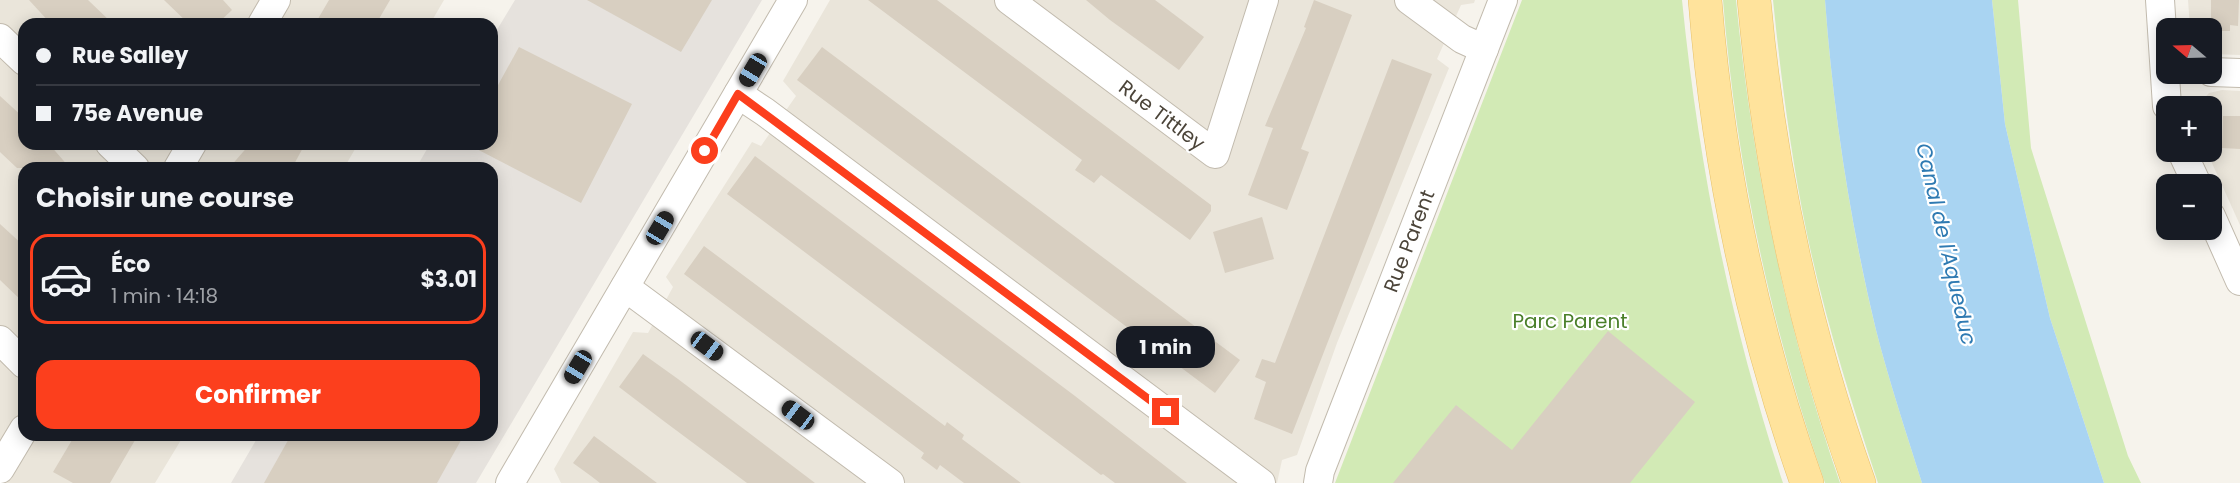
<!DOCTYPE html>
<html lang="fr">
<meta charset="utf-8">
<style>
:root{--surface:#171b24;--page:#242831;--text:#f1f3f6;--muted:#9ea1a6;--line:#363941;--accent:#fc3f1d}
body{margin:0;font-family:Poppins,sans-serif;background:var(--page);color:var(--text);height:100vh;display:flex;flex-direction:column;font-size:22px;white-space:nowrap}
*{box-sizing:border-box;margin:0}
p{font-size:20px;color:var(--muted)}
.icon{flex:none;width:33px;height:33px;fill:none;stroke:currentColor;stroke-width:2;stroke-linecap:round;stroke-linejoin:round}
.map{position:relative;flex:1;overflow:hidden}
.side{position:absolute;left:18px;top:162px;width:480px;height:279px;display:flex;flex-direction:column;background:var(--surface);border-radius:18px;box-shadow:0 3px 15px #0003}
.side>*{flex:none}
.guide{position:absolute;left:18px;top:18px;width:480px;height:132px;border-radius:18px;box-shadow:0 3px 15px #0003;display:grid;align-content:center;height:132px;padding:0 18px;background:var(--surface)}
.needle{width:39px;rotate:289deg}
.buttons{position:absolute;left:2156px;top:18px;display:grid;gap:12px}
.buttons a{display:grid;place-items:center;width:66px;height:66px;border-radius:12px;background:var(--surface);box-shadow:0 3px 15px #0003;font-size:30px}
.end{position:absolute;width:27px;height:27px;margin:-14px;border:8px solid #fc3f1d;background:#fff;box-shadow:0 0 0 3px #fff}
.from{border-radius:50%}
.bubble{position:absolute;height:42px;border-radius:18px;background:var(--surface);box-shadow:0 3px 15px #0003;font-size:20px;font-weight:700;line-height:42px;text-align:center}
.car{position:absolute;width:18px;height:36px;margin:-18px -9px;border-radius:8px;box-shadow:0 0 4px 2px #0007;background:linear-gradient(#222 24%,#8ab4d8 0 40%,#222 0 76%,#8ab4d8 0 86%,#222 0)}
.guide b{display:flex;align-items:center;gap:21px;height:57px;font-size:22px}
.guide b+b{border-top:2px solid var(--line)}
.guide i{width:15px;height:15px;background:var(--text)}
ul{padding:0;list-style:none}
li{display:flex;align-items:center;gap:18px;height:90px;margin:0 12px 9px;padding:0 6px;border:3px solid transparent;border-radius:18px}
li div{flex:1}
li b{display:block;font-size:22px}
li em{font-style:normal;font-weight:700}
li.active{border-color:var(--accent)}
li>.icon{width:54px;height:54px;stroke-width:1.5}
h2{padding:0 18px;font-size:27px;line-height:72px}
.action{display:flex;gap:12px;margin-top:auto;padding:12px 18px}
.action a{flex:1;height:69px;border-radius:18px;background:var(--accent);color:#fff;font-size:24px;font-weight:700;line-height:69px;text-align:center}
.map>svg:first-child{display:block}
.residential{fill:#eae5da}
.industrial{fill:#e6e2dd}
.green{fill:#d2eab5}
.water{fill:#a9d4f2}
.building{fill:#d8cfc1}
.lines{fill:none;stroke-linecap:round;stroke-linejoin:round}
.minor-casing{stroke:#c2bbae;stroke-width:30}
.major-casing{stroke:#e6c16a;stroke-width:34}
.minor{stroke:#fff;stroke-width:28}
.major{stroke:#ffe39c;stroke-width:33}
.route{stroke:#fc3f1d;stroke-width:8}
.labels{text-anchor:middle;stroke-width:4.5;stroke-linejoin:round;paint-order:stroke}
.street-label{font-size:20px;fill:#4b4439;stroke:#fff}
.park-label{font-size:20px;fill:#4a7f2a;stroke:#fff}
.water-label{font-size:21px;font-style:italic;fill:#2e7ab2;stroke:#fff}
</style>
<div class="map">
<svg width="2240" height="483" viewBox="0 0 2240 483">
<rect width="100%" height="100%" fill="#f6f3ec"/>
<!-- residential -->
<g class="residential">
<path d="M0 0H444L430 24H24V144H358L344 168H24V435H184L155 483H0Z"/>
<path d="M830 0H1475L1474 3 1461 5 1437 59 1449 68 1337 343 1297 455 1282 460 1277 483H561L554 469 633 332 648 333 673 287 666 277 752 142 761 146 796 96 783 81Z"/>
<path d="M2188 0H2240V55L2211 54V28H2190Z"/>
<path d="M2222 90 2240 91V225L2207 152H2211V106H2197L2209 93Z"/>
</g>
<!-- industrial -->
<path class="industrial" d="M515 0H762L476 483H231L259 435H492V168H416L430 144H492V38Z"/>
<!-- green -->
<g class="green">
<path d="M1522 0H1682C1699 168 1730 322 1783 483H1335Z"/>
<path d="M1723 0H1736C1752 165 1786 326 1840 483H1825C1771 327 1736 165 1723 0Z"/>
<path d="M1773 0H1825C1833 110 1850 223 1876 330 1889 381 1906 432 1922 483H1878C1851 401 1825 319 1807 234 1791 157 1781 78 1773 0Z"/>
<path d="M1992 0H2018L2031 148 2128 456 2141 483H2104L2050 318 2023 202 2005 124Z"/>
</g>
<!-- water -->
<path class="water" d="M1825 0H1992L2005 124 2023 202 2050 318 2104 483H1922C1906 432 1889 381 1876 330 1850 222 1833 110 1825 0Z"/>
<!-- building -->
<g class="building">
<path d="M29 0H88L113 24H51Z"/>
<path d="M164 0H223L232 10 217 24H189Z"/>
<path d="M329 0H390L376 24H315Z"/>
<path d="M587 0H712L681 52Z"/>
<path d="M868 0H937L1211 205V211L1190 240 1101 175 1094 183 1075 170 1082 160Z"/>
<path d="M1086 0H1155L1204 37 1179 70 1110 20Z"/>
<path d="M1314 0 1352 15 1301 149 1309 152 1287 210 1248 195 1273 128 1265 126 1306 28 1304 27Z"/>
<path d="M2211 0H2239L2238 26 2230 25V31H2211Z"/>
<path d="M519 47 632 104 581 203 467 144H492V96Z"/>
<path d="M822 47 1240 360 1215 393 797 80Z"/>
<path d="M1392 59 1432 74 1292 434 1254 419 1266 382 1255 377 1262 359 1275 363Z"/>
<path d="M0 96 24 118V144H49L70 168H17L0 152Z"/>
<path d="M2223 116H2240V149L2222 148Z"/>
<path d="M250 144H305L292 168H229Z"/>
<path d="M755 156 1075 396 1187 483H1115L1103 474 1101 475 782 235 727 194Z"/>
<path d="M1262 217 1274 259 1225 273 1213 232Z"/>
<path d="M0 224 24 246V303L0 280Z"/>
<path d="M704 246 945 426 947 422 964 435 962 439 1021 483H964L940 465 937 470 921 458 924 453 684 274Z"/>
<path d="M1608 331 1695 402 1630 483H1393L1456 405 1512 450Z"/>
<path d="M643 354 678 379 815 483H747L665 422 619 387Z"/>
<path d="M75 435H138L110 483H73L53 472Z"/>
<path d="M291 435H464L437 483H264Z"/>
<path d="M594 436 629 462 657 483H600L591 476 573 463Z"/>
</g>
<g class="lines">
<!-- minor casing -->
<g class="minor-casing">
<g id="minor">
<path d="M1009 0 1215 154 1264 0"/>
<path d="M1409 0 1462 39 1484 49"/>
<path d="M2160 0 2167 106"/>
<path d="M262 24 276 0"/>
<path d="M0 38 24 61"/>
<path d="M2211 72 2240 73"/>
<path d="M738 94 765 112 1261 483"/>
<path d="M110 144 135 168"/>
<path d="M2182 152 2197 184"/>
<path d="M178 168 192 144"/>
<path d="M2211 216 2240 281"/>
<path d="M625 287 890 483"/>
<path d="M0 340 24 364"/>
<path d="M0 469 24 429"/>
<path d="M510 483 793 0"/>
<path d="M1318 483 1320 471 1503 0"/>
</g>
</g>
<!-- major casing -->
<g class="major-casing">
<g id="major">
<path d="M1705 0C1718 164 1752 327 1807 483"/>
<path d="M1754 0C1769 165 1803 327 1859 483"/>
</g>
</g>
<!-- minor -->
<use href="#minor" class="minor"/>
<!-- major -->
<use href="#major" class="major"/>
</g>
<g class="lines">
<!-- route -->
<path class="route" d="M705 151 738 94 1166 412"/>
</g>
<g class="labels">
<!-- street labels -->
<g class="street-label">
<text transform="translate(1162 115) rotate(37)" y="7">Rue Tittley</text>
<text transform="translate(1409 241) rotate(-69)" y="7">Rue Parent</text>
</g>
<!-- park labels -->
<g class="park-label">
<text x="1570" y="328">Parc Parent</text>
</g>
<!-- water labels -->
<g class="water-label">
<text transform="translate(1946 244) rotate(77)" y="7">Canal de l'Aqueduc</text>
</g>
</g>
</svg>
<div class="buttons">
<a><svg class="needle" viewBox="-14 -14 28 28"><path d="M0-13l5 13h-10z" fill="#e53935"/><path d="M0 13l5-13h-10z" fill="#9ea1a6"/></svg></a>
<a>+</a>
<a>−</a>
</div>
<i class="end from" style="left:705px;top:151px"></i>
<i class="end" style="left:1166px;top:412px"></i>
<div class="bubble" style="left:1116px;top:326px;width:99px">1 min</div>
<i class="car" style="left:753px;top:70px;rotate:211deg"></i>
<i class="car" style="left:660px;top:228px;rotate:31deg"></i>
<i class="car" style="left:707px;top:346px;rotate:127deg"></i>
<i class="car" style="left:578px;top:367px;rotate:211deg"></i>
<i class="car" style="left:798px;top:415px;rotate:307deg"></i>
<div class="guide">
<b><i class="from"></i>Rue Salley</b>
<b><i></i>75e Avenue</b>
</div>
<section class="side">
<h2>Choisir une course</h2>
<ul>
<li class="active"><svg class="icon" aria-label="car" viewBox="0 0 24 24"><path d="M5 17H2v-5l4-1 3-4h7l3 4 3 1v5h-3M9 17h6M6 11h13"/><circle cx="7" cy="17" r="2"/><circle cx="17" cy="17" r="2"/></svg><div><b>Éco</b><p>1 min · 14:18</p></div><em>$3.01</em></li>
</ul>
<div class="action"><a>Confirmer</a></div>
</section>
</div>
